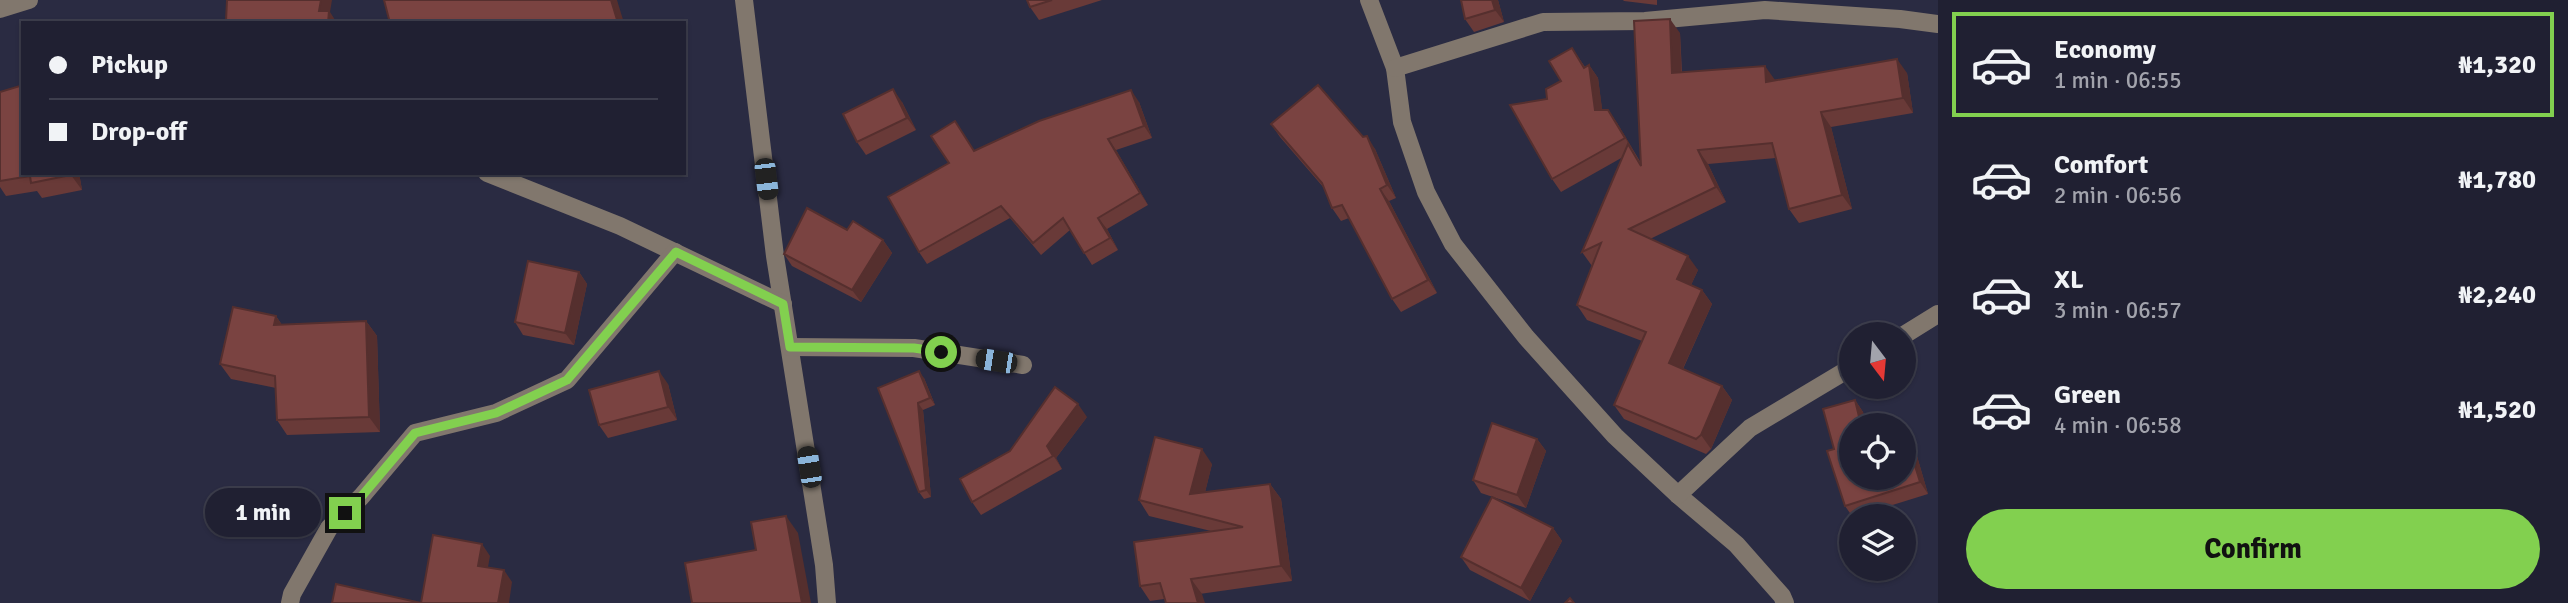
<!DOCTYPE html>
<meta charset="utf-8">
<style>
:root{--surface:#202032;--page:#2d2d3e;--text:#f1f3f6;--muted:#a2a3ac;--line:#3d3e4d;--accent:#82d04f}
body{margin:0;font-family:Signika,sans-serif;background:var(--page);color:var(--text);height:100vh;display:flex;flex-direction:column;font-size:26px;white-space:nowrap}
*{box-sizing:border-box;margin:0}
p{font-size:23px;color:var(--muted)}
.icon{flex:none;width:38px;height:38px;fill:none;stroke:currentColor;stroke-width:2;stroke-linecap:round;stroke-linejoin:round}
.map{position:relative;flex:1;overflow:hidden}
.details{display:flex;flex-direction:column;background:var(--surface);width:630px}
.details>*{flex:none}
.guide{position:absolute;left:21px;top:21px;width:665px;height:154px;border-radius:0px;box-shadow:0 2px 5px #0004,0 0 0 2px var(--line);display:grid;align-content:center;height:154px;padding:0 28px;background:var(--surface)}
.needle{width:46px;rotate:164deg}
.fabs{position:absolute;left:1839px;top:322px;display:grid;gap:14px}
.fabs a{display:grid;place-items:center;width:77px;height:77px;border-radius:50%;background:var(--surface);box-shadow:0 2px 5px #0004,0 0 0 2px var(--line);font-size:35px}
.end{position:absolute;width:32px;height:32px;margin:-16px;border:9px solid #82d04f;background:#111;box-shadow:0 0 0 4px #111}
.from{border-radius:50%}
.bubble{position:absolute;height:49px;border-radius:24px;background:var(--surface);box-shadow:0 2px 5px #0004,0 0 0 2px var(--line);font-size:23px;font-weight:700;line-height:49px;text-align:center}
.car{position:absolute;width:21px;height:42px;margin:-21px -10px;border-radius:9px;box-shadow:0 0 5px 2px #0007;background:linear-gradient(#222 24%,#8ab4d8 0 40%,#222 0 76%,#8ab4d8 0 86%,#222 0)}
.guide b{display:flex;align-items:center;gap:24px;height:66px;font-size:26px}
.guide b+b{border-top:2px solid var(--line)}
.guide i{width:18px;height:18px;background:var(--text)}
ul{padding:12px 0 0;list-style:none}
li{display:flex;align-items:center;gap:21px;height:105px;margin:0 14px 10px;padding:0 14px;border:4px solid transparent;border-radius:0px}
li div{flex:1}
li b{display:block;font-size:26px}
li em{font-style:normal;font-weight:700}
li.on{border-color:var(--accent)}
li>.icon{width:63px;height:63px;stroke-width:1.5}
.action{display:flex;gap:14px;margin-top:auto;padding:14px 28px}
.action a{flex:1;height:80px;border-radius:42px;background:var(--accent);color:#111;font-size:28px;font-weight:700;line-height:80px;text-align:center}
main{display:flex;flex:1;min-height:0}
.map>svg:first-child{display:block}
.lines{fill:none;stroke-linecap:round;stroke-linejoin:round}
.minor{stroke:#81776d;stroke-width:18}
.wall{fill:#693a38}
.shaded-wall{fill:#552f2e}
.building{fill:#7a4341;stroke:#552f2e;stroke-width:2}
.route{stroke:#82d04f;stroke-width:9}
</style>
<main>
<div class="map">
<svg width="1938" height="603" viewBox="0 0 1938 603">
<rect width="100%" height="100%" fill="#2a2b42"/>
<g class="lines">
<!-- minor -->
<g class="minor">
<path d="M744 0 775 256 824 565 827 603"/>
<path d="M1369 0 1395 68 1402 122 1426 192 1453 244 1526 337 1615 436 1678 495 1736 544 1782 596 1785 603"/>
<path d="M0 9 29 0"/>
<path d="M1395 68 1543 22 1645 21 1765 10 1900 19 1938 24"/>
<path d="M487 173 620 226 783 304"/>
<path d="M1904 335 1938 314"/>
<path d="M790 347 914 348 1023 365"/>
<path d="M1678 495 1750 428 1852 367"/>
<path d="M290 603 292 594 329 528 361 497 415 433 496 413 567 380 675 252"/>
</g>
</g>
<!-- wall -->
<g class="wall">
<path d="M1027 0H1102L1039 20 1030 7Z"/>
<path d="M1498 0 1504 22 1474 32 1465 19Z"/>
<path d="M1623 0H1657V5L1624 1Z"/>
<path d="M1680 33 1682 72 1775 80 1907 73 1913 113 1831 127 1852 209 1799 223 1789 209 1776 158 1708 164 1726 202 1650 239 1698 270 1691 285 1702 290 1712 304 1683 369 1722 386 1732 400 1711 449 1706 454 1624 419 1614 405 1642 341 1587 320 1577 305 1592 266 1582 252 1623 157 1561 192 1552 179 1561 81 1572 48 1585 67 1589 65 1598 78 1602 110H1608L1617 123 1641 163Z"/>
<path d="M0 92 23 173H79L82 190 42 198 37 191 6 196 0 187Z"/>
<path d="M902 102 916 130 866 155 857 142Z"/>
<path d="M1139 102 1152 138 1116 150 1148 205 1107 229 1118 250 1092 265 1070 230 1041 255 1010 218 927 264 919 252 949 163 963 133 974 151Z"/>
<path d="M1271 124 1363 137 1375 149 1396 198 1389 201 1437 293 1401 312 1392 299 1349 218 1341 221 1332 208 1324 188 1280 137Z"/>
<path d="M847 230 883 240 892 253 861 302 792 266 784 254Z"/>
<path d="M579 272 587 284 574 345 523 335 515 322Z"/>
<path d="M276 316 282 325 366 321 377 336 380 432 287 435 277 420 276 388 231 379 220 364Z"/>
<path d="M924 378 935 405 923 410 931 497 924 499 919 492 878 388Z"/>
<path d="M668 384 677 420 608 438 599 425Z"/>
<path d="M1855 400 1863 412 1866 425H1852V478H1904V429L1912 439 1928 494 1857 516H1852L1845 506 1827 451 1834 449 1823 409Z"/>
<path d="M1087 417 1056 458 1062 469 981 515 972 502Z"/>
<path d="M1537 439 1546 451 1526 508 1481 493 1473 480Z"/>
<path d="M1212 464 1205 492 1270 484 1281 499 1292 581 1150 601 1140 586 1211 531 1149 516 1139 500Z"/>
<path d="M1553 528 1562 541 1530 601 1470 570 1461 557Z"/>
</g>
<!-- shaded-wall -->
<g class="shaded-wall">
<path d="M321 0H332L330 12 337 23H328L319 11Z"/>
<path d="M611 0H617L624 23H618Z"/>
<path d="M1492 0H1498L1504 22 1495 10Z"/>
<path d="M1670 19 1680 33 1682 87 1672 73Z"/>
<path d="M1572 48 1590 77 1589 65 1598 78 1604 123 1595 110 1584 68Z"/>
<path d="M1897 59 1907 73 1913 113 1903 98Z"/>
<path d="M1765 66 1775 80 1766 82Z"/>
<path d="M893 89 902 102 916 130 907 118Z"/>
<path d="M1131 90 1139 102 1152 138 1144 126Z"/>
<path d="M1608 110 1617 123 1634 151 1625 138Z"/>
<path d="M1821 112 1831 127 1852 209 1842 195Z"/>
<path d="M1367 136 1375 149 1396 198 1387 185Z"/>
<path d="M1108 139 1116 150 1148 205 1140 193Z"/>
<path d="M1698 150 1708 164 1726 202 1716 187Z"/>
<path d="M71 173H79L82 190 71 175Z"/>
<path d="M1380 189 1389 201 1437 293 1428 280Z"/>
<path d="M1098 218 1107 229 1118 250 1110 238Z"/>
<path d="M883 240 892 253 861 302 852 290Z"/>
<path d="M1688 256 1698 270 1687 294 1677 279Z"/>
<path d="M579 272 587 284 574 345 565 333Z"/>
<path d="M1702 290 1712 304 1679 377 1669 363Z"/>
<path d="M276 316 286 331 274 325Z"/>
<path d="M366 321 377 336 380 432 369 417Z"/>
<path d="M659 371 668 384 677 420 668 407Z"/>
<path d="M919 371 924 378 935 405 930 398Z"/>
<path d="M1722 386 1732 400 1711 449 1701 435Z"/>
<path d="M1855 400 1863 412 1866 425H1861Z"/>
<path d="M918 403 923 410 931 497 926 490Z"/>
<path d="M1078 404 1087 417 1056 458 1062 469 1047 446Z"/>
<path d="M1904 429 1912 439 1928 494 1920 482Z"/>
<path d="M1537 439 1546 451 1526 508 1517 495Z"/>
<path d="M1202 449 1212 464 1201 509 1190 494Z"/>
<path d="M1270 484 1281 499 1292 581 1281 566Z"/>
<path d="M786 516 798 533 811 603H802Z"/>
<path d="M1553 528 1562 541 1530 601 1521 588Z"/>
<path d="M482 544 490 556 486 578 478 566Z"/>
<path d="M504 570 512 582 509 603H498Z"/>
<path d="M1191 579 1202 594 1205 603H1198Z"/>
</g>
<!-- building -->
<g class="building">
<path d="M227 0H321L319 11H329L328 23H249L226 21Z"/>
<path d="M384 0H611L618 23H390Z"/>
<path d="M1027 0H1052L1030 7Z"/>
<path d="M1461 0H1492L1495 10 1465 19Z"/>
<path d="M1670 19 1672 73 1765 66 1766 82 1897 59 1903 98 1821 112 1842 195 1789 209 1772 143 1698 150 1716 187 1629 229 1688 256 1677 279 1702 290 1669 363 1722 386 1701 435 1696 439 1614 405 1646 332 1577 305 1601 243 1582 252 1628 144 1641 166 1634 21Z"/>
<path d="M1572 48 1584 68 1589 65 1595 110H1608L1625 138 1552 179 1510 105 1547 99 1546 89 1561 81 1549 61Z"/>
<path d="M23 85V173H71V175L31 183 30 176 0 181V92Z"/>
<path d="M1318 85 1363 137 1367 136 1387 185 1380 189 1428 280 1392 299 1342 205 1332 208 1322 183 1271 124Z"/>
<path d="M893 89 907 118 857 142 843 114Z"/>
<path d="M1131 90 1144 126 1108 139 1140 193 1098 218 1110 238 1084 253 1063 218 1033 243 1001 206 919 252 888 197 949 163 931 136 955 121 974 151 1039 121Z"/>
<path d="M807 208 847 230 853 221 883 240 852 290 784 254Z"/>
<path d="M528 261 579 272 565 333 515 322Z"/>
<path d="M233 307 276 316 274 325 366 321 369 417 277 420 275 376 220 364Z"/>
<path d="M659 371 668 407 599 425 589 390Z"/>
<path d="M919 371 930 398 918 403 926 490 919 492 878 388Z"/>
<path d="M1055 387 1078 404 1047 446 1053 456 972 502 960 479 1010 451Z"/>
<path d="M1855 400 1861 425H1852V478H1904V430L1920 482 1845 506 1827 451 1834 449 1823 409Z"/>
<path d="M1492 423 1537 439 1517 495 1473 480Z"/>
<path d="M1155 437 1202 449 1190 494 1270 484 1281 566 1191 579 1198 603H1166L1160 583 1140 586 1134 542 1243 527 1139 500Z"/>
<path d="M1492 497 1553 528 1521 588 1461 557Z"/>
<path d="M786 516 802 603H692L685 563 756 550 751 522Z"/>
<path d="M433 535 482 544 478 566 504 570 498 603H421Z"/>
<path d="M336 584 421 603H332Z"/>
<path d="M1570 598 1574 603H1565Z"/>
</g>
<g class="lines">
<!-- route -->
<path class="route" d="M345 513 361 497 415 433 496 413 567 380 676 252 783 304 790 347 914 348 941 352"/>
</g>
</svg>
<div class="fabs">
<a><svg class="needle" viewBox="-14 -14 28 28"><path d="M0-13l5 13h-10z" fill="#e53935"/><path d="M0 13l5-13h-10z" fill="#a2a3ac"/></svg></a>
<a><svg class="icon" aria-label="locate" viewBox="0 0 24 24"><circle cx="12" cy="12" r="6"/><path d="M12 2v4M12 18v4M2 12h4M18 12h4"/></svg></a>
<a><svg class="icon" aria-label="layers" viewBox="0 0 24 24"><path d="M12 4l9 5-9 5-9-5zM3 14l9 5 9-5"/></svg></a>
</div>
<i class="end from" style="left:941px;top:352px"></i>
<i class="end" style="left:345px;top:513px"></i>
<div class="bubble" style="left:205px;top:488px;width:116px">1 min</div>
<i class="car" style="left:766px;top:179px;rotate:173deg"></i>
<i class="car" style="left:996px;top:361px;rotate:279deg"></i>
<i class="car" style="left:809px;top:467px;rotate:351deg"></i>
<div class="guide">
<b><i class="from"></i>Pickup</b>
<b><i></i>Drop-off</b>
</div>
</div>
<section class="details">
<ul>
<li class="on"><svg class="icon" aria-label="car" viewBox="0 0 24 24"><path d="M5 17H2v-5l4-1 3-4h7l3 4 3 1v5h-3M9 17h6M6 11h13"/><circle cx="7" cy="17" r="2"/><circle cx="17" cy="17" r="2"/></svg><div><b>Economy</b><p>1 min · 06:55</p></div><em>₦1,320</em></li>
<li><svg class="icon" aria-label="car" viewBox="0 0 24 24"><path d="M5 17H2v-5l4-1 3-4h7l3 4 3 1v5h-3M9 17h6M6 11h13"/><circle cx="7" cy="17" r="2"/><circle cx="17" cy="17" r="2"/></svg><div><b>Comfort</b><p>2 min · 06:56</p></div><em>₦1,780</em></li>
<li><svg class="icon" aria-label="car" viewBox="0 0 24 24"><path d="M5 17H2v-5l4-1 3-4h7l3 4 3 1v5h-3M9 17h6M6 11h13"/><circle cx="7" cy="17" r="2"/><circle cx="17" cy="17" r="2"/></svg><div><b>XL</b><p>3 min · 06:57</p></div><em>₦2,240</em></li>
<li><svg class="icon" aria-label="car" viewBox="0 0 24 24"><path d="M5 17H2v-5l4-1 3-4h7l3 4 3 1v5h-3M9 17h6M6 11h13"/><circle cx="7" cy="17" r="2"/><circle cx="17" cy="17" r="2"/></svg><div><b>Green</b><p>4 min · 06:58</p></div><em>₦1,520</em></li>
</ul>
<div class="action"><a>Confirm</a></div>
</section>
</main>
